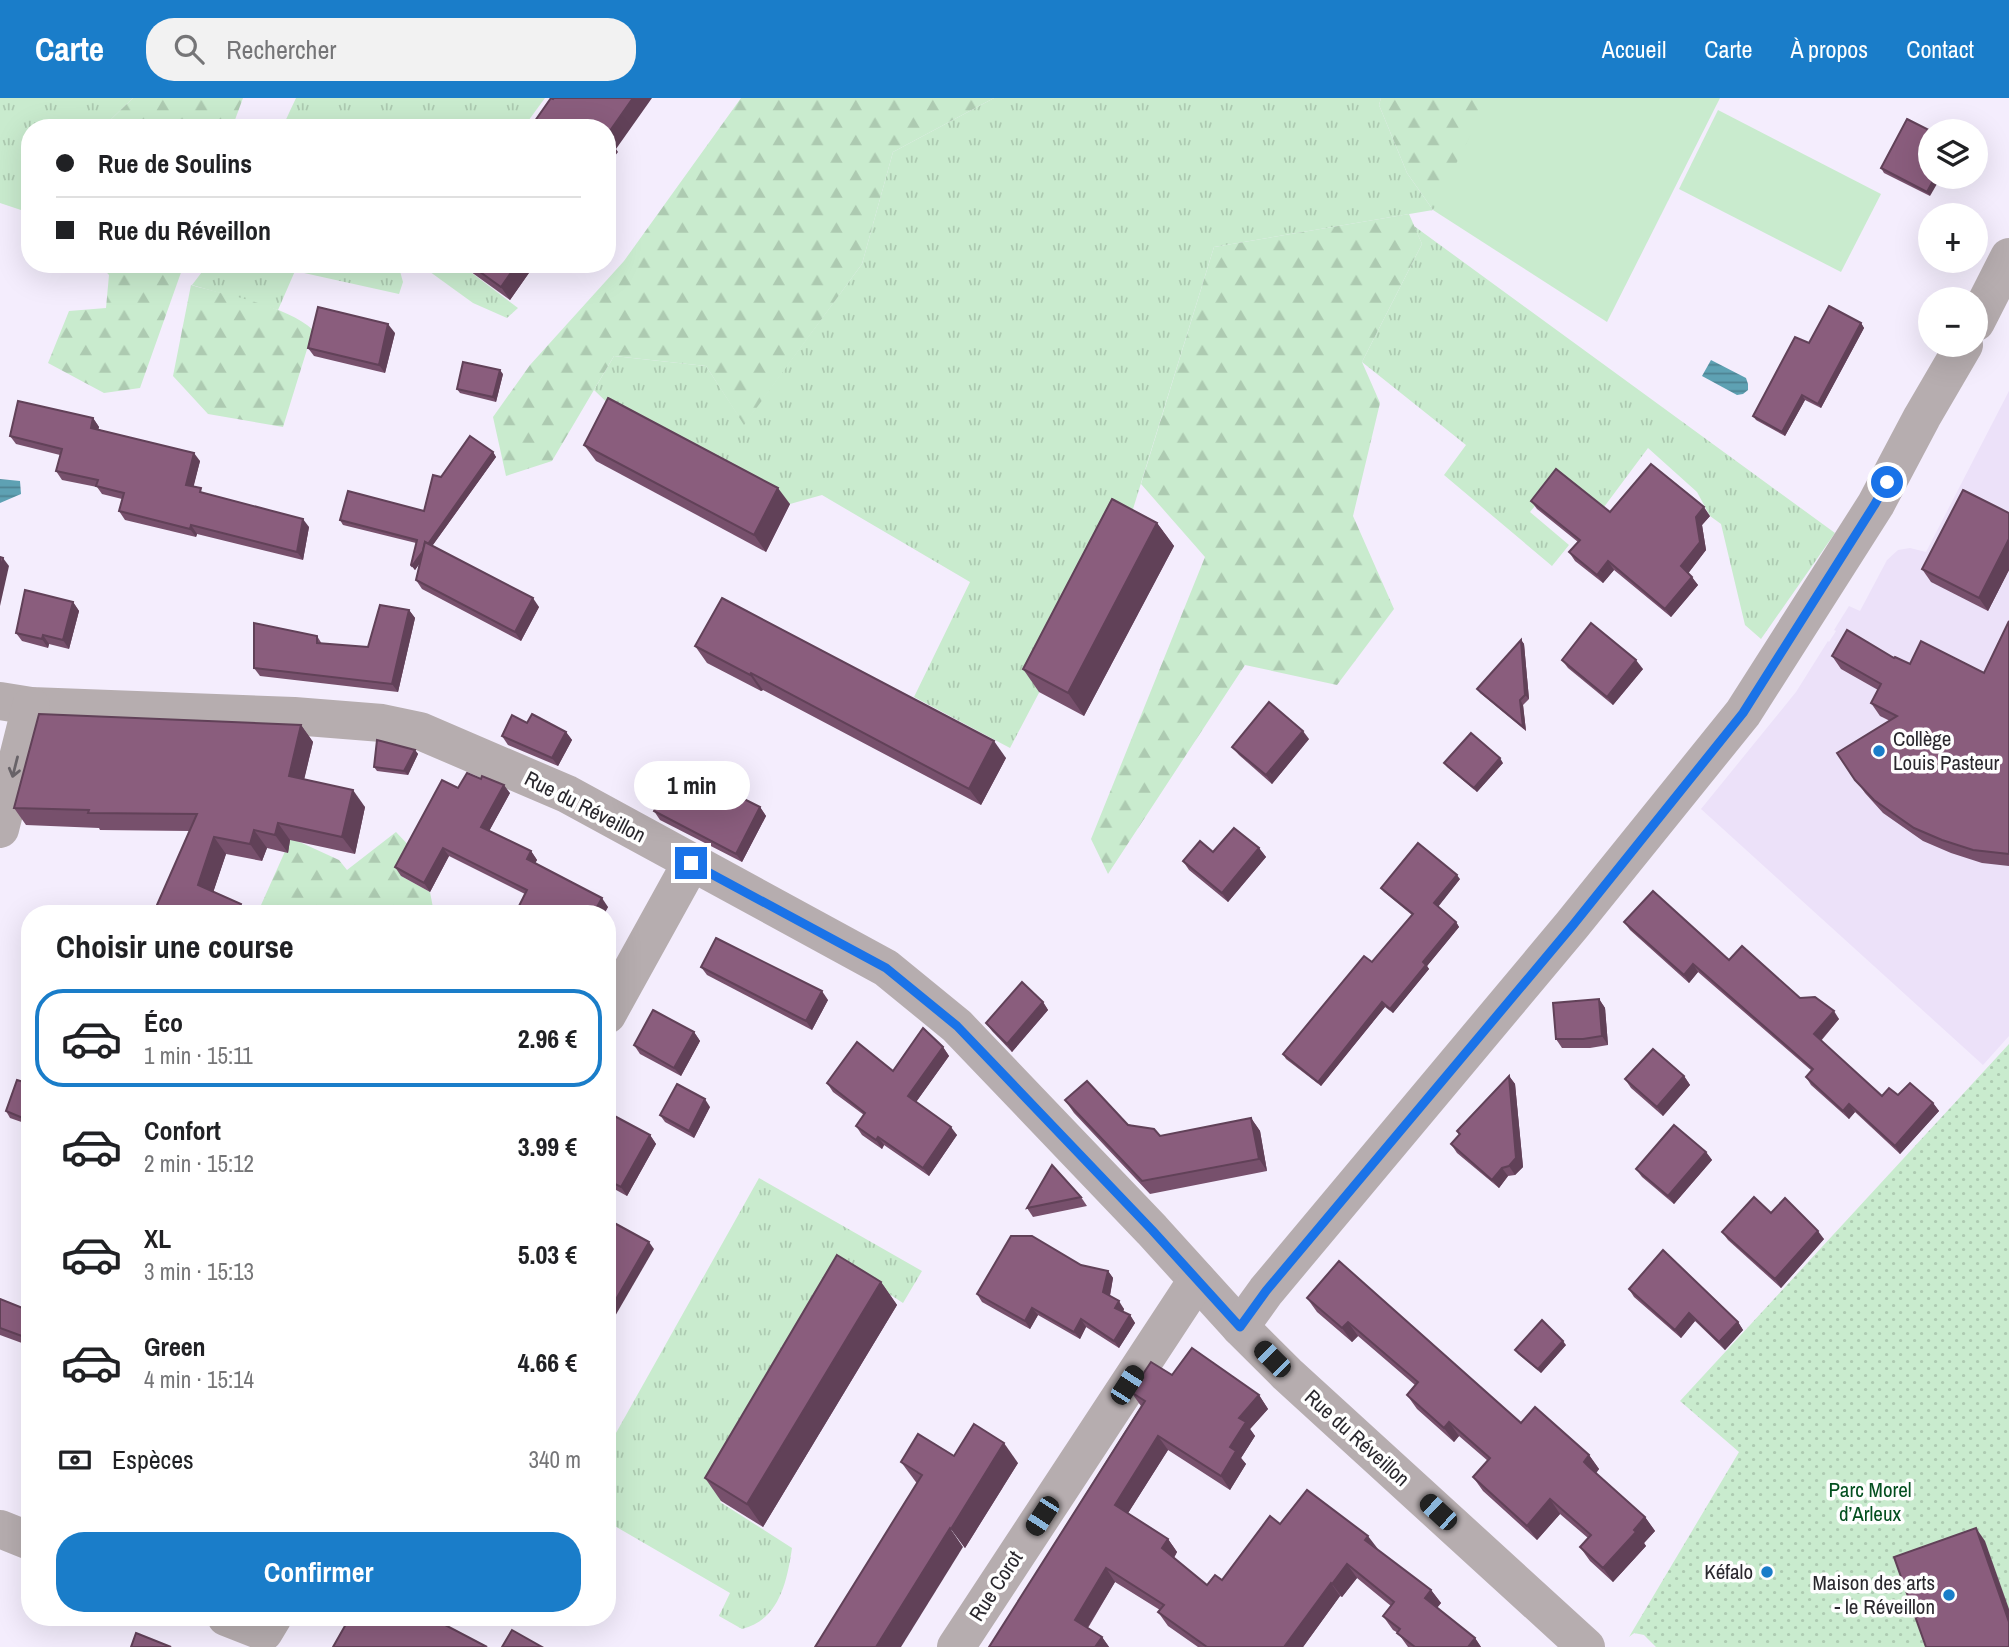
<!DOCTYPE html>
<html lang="fr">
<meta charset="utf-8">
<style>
:root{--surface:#fff;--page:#f2f2f2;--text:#202124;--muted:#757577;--line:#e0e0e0;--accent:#1a7dc9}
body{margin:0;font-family:"Archivo Narrow",sans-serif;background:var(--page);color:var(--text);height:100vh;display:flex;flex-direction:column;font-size:26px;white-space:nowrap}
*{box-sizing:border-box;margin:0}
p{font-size:23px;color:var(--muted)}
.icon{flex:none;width:38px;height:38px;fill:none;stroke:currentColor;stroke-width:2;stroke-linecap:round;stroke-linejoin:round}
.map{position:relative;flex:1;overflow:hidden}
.side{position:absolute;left:21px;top:807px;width:595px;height:721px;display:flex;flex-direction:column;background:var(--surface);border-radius:28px;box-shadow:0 7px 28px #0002}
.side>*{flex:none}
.hud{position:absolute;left:21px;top:21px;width:595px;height:154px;border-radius:28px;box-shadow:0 7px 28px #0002;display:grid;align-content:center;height:154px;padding:0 35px;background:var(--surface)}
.controls{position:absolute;left:1918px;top:21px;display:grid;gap:14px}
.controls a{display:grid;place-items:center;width:70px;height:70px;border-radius:50%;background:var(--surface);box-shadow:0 7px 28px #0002;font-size:35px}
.end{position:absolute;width:32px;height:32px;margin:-16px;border:9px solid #1a73e8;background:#fff;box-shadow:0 0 0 4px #fff}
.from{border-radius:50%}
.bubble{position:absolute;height:49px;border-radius:24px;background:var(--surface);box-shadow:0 7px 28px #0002;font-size:23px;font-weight:700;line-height:49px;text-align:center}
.car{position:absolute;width:21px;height:42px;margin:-21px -10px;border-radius:9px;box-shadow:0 0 5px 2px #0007;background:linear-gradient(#222 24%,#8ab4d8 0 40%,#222 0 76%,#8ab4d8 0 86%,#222 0)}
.hud b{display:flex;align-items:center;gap:24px;height:66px;font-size:26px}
.hud b+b{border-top:2px solid var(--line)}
.hud i{width:18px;height:18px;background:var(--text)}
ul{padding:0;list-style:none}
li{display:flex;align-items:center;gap:21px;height:98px;margin:0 14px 10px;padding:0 21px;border:4px solid transparent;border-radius:28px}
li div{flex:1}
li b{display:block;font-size:26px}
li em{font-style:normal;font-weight:700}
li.on{border-color:var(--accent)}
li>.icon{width:63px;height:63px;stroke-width:1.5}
h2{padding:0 35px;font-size:32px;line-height:84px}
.pay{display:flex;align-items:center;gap:18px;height:77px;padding:0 35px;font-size:26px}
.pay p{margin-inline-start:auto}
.action{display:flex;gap:14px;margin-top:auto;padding:14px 35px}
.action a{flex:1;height:80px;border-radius:28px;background:var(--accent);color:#fff;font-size:28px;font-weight:700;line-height:80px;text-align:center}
header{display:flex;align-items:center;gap:42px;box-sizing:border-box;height:98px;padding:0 35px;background:var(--accent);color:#fff}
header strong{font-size:33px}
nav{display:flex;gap:38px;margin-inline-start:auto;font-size:24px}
.search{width:490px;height:63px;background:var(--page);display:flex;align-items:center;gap:18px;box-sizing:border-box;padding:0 24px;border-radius:28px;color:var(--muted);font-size:26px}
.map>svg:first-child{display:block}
.built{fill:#ece1f9}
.grass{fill:url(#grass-tufts)}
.forest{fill:url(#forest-firs)}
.park{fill:url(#park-dots)}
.pitch{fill:#c9ebce}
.water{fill:url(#water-rules)}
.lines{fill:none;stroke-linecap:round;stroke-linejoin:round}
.street{stroke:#b6adaf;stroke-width:38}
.wall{fill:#77506c}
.shaded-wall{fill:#614158}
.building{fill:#8a5d7d;stroke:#614158;stroke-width:2}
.oneway{stroke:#686368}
.route{stroke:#1a73e8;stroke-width:9}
.poi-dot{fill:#1a7dc9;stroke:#fefefe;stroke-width:2.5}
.labels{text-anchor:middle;stroke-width:7;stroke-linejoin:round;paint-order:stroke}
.poi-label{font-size:21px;fill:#29272d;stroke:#fefefe;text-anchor:end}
.street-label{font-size:21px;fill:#29272d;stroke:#fefefe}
.park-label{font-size:21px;fill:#034f1f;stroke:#fefefe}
</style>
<header>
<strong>Carte</strong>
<div class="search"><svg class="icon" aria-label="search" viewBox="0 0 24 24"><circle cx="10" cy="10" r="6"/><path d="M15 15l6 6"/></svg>Rechercher</div>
<nav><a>Accueil</a><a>Carte</a><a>À propos</a><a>Contact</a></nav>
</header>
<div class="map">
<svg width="2009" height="1549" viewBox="0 0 2009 1549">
<defs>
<pattern id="grass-tufts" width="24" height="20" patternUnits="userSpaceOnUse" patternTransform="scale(1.75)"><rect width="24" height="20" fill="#c9ebce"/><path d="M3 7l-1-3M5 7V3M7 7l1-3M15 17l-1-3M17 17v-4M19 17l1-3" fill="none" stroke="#adcab1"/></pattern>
<pattern id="forest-firs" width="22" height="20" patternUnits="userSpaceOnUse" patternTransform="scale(1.75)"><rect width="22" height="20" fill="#c9ebce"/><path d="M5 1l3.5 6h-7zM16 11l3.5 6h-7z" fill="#adcab1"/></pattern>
<pattern id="park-dots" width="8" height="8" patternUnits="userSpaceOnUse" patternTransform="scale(1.75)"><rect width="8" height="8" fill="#c9ebce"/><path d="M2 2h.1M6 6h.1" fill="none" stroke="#adcab1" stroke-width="1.8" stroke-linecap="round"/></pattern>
<pattern id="water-rules" width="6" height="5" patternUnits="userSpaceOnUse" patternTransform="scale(1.75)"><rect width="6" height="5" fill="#5ea1b3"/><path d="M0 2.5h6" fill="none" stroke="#4e8392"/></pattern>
</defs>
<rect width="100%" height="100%" fill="#f4edfd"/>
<!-- built -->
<path class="built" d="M2009 293V938L1983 967 1701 711 1796 594 1828 543 1829 544 1836 533 1834 532 1849 508 1860 513 1887 462 1898 452 1910 450 1926 454Z"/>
<!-- grass -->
<g class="grass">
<path d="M0 0H133L102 30H30V87L21 112 0 105Z"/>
<path d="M296 0H545L523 30H282Z"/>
<path d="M994 0H1381L1379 7 1407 75 1433 112 1214 149 1129 424 1010 650 914 599 970 484 822 397 790 406 620 317 594 292 614 258 706 268 744 326 862 166 893 54Z"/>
<path d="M1414 128 1835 435 1761 541 1745 527 1721 426 1710 418 1697 394 1648 350 1604 409 1560 377 1530 414 1569 447 1552 468 1444 377 1466 347 1362 264 1422 146Z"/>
<path d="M208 166H398L403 184 399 196 295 173 278 212 192 187Z"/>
<path d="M424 166H460L518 210 507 220 473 205 426 171Z"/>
<path d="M759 1080 922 1173 903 1205 857 1175 720 1404 792 1450C787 1484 779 1522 742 1531L719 1518 730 1495 613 1427 607 1435V1351Z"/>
</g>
<!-- forest -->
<g class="forest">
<path d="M133 0H243L232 30H102Z"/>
<path d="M741 0H994L893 54 862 166 744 327 706 268 614 258 552 363 506 378 493 319 530 267 624 163Z"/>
<path d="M1381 0H1537L1433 112 1407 75 1379 7Z"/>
<path d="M1409 116 1422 146 1362 264 1380 305 1353 418 1394 511 1337 587 1245 567 1108 776 1091 741 1205 459 1141 386 1214 149Z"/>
<path d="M99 166H184L140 290 104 295 48 265 69 213 106 210 109 177Z"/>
<path d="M191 187C226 197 288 208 313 232L283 329 208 316 173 278Z"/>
<path d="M396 734 414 753 401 778 430 794 434 815 257 816 291 740 339 762 347 772Z"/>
</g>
<!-- park -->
<path class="park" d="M2009 946V1549H1656L1644 1537 1634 1535 1629 1539 1739 1354 1680 1303Z"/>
<!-- pitch -->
<g class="pitch">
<path d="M1489 0H1720L1607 224 1433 112Z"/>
<path d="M1718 12 1881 96 1841 174 1679 91Z"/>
</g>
<!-- water -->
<g class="water">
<path d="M1711 262 1746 280 1748 286V292L1743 296 1737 297 1702 278Z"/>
<path d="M0 381 20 383 21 396 0 405Z"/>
</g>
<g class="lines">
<!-- street -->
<g class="street">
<path d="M1976 224 2009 159"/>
<path d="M0 603 31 608 294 618 382 625 420 633 567 696 886 870 957 928 1152 1132 1240 1229 1287 1276 1586 1549"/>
<path d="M0 731 31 608"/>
<path d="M607 917 691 765"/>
<path d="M1240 1229 1266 1193 1572 827 1743 615 1876 406 1922 319 1964 247"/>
<path d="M0 1431 30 1443"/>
<path d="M226 1519 264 1534 273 1519"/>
<path d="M956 1549 1197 1182"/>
</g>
</g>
<!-- wall -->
<g class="wall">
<path d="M1907 21 1930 98 1884 75 1881 70Z"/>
<path d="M460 166H531L529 169 531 172 510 202Z"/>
<path d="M1861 225 1864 230 1821 310 1805 302 1785 338 1756 322 1753 318 1809 245Z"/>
<path d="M395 235 385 275 314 258 308 250Z"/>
<path d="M503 276 496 304 460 295 457 291Z"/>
<path d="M93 320 99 329 98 331 200 363 193 389 204 395 309 429 303 462 197 436 196 439 125 422 119 413 122 401 102 396 97 389 62 382 56 373 60 357 16 346 10 338Z"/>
<path d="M584 347 790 406 766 454 596 363Z"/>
<path d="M493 354 496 359 432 448 539 509 521 543 422 491 416 482 419 466 415 472 411 467 416 445 343 427 340 422 424 413 441 379Z"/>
<path d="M1531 403 1610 414 1710 418 1702 427 1706 452 1688 475 1698 487 1671 519 1614 472 1603 485 1575 463 1569 454 1578 444 1537 411Z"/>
<path d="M2009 415V472L1988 513 1931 484 1922 471Z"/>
<path d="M1157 425 1174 448 1084 618 1039 594 1023 571Z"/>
<path d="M73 504 79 513 69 551 49 546 48 550 22 543 16 535Z"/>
<path d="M409 512 415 520 398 594 260 578 254 570 317 538 322 546 368 549Z"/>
<path d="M2009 523V768L1982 765 1951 755 1923 743 1883 715 1865 695 1837 655 1890 623 1880 618 1871 605 1878 592 1841 571 1832 558 1894 560 1910 566 1984 575Z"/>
<path d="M1521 542 1524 546 1529 601 1523 607 1526 633 1480 595 1477 591Z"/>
<path d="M695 548 1006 660 981 707 763 592 761 593 707 565Z"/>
<path d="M1562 562 1643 571 1613 607 1568 570Z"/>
<path d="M527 625 566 634 572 642 558 668 508 647 502 638Z"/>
<path d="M301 627 313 644 304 681 365 709 355 756 290 742 288 755 267 750 262 763 226 756 213 794 153 816 190 733 100 732 99 730 26 727 14 710Z"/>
<path d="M1309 641 1272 686 1239 657 1232 649Z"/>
<path d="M415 652 418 656 408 677 377 673 374 669Z"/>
<path d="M1444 665H1503L1477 694 1447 669Z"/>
<path d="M705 681 742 696 740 699 760 709 766 718 742 764 660 722 654 713Z"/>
<path d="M458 690 510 695 489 733 531 753 537 762 535 765 608 809 604 816H515L525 796 449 758 430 794 401 778 395 769Z"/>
<path d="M1259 750 1266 759 1228 804 1189 772 1183 763 1213 754Z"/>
<path d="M1460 781 1438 808 1456 824 1459 829 1427 868 1429 871 1393 915 1385 909 1321 988 1286 961 1283 956 1372 864 1412 817 1384 794 1381 790Z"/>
<path d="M1624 824 1729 862 1839 921 1821 943 1882 998 1898 997 1933 1005 1939 1013 1900 1056 1855 1014 1849 1021 1811 987 1806 979 1812 973 1698 874 1689 885 1630 832Z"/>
<path d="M701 869 828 902 812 932 707 877Z"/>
<path d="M1599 901 1605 910 1608 947 1590 950H1562L1556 941Z"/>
<path d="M1043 904 1048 912 1012 954 992 933 986 925Z"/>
<path d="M694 934 700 943 681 978 640 956 634 947Z"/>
<path d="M943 949 949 958 916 1004 957 1037 929 1078 884 1047 882 1051 862 1037 856 1028 864 1017 833 994 827 985 893 973Z"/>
<path d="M1509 978 1515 986 1523 1069 1515 1077 1508 1078 1499 1090 1457 1055 1451 1046 1459 1037 1457 1033Z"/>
<path d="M1684 978 1690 987 1663 1018 1631 990 1625 981Z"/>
<path d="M30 986V1027L10 1020 6 1013Z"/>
<path d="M1065 1002 1160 1038 1251 1020 1260 1033 1267 1073 1150 1096 1074 1015Z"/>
<path d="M710 1009 694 1040 665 1024 660 1017Z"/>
<path d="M607 1014 650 1037 656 1046 627 1098 607 1087Z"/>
<path d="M1706 1054 1712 1062 1674 1106 1642 1079 1636 1071Z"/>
<path d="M1081 1099 1087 1108 1033 1119 1027 1110Z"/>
<path d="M1771 1115 1824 1141 1781 1190 1728 1142 1722 1134Z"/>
<path d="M1081 1167 1108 1173 1113 1180 1110 1198 1124 1211 1123 1214 1130 1217 1135 1225 1119 1250 1086 1229 1080 1241 1038 1217 1030 1231 982 1204 977 1196Z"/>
<path d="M881 1184 897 1207 763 1429 721 1403 705 1380Z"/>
<path d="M1629 1191 1738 1224 1743 1232 1725 1252 1695 1223 1681 1240 1634 1199Z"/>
<path d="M1307 1200 1521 1325 1589 1357 1599 1371 1596 1375 1645 1419 1655 1433 1644 1445 1646 1448 1613 1484 1590 1463 1580 1449 1588 1440 1560 1416 1537 1442 1483 1393 1473 1379 1488 1363 1459 1338 1454 1344 1417 1311 1407 1297 1415 1287 1358 1238 1352 1244 1317 1214Z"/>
<path d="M0 1201 30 1213V1248L0 1237Z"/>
<path d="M1566 1247 1541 1275 1518 1256 1515 1252Z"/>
<path d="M1172 1277 1259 1297 1268 1311 1250 1331 1255 1338 1241 1360 1246 1366 1230 1392 1168 1352 1128 1415 1168 1441 1177 1454 1174 1460 1207 1487 1222 1482 1280 1426 1378 1452 1431 1492 1441 1505 1437 1510 1475 1540 1481 1549H1408L1398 1535 1393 1532 1383 1518 1391 1508 1357 1480 1342 1499 1340 1498 1303 1549H1198L1168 1528 1158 1514 1160 1512 1115 1484 1088 1530 1102 1539 1109 1549H989L1141 1308 1131 1294Z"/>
<path d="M954 1358 1018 1365 965 1450 901 1364Z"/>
</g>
<!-- shaded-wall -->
<g class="shaded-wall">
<path d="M633 0H652L616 51 618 54 607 68V37Z"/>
<path d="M1935 79H1941L1930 98 1927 94Z"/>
<path d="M517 166H531L529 169 531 172 510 202 501 189Z"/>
<path d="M1861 225 1864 230 1821 310 1818 306Z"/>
<path d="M388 226 395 235 385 275 379 267Z"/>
<path d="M500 272 503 276 496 304 493 299Z"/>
<path d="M1802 297 1805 302 1785 338 1782 334Z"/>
<path d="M93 320 99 329 97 338 91 330Z"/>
<path d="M493 354 496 359 415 472 412 468Z"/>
<path d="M194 355 200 363 192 395 186 387Z"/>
<path d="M778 390 790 406 766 454 754 437Z"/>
<path d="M1704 409 1710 418 1702 427 1706 452 1687 477 1681 468 1696 419Z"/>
<path d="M303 421 309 429 303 462 297 454Z"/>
<path d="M1157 425 1174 448 1084 618 1068 595Z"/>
<path d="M191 427 197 436 196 439 190 431Z"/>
<path d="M2009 441V472L1988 513 1979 500Z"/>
<path d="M3 460 9 468 0 508V472Z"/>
<path d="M1608 463 1614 472 1603 485 1597 477Z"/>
<path d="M1692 479 1698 487 1671 519 1665 511Z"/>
<path d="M533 500 539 509 521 543 515 534Z"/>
<path d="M73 504 79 513 69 551 63 542Z"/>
<path d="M409 512 415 520 398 594 392 586Z"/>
<path d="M43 537 49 546 48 550 42 541Z"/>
<path d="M1521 542 1524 546 1529 601 1525 597Z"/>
<path d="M1636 562 1643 571 1613 607 1607 599Z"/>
<path d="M751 575 763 592 761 593 750 577Z"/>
<path d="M1520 602 1523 607 1526 633 1523 629Z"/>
<path d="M301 627 313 644 301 695 289 678Z"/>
<path d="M1303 633 1309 641 1272 686 1266 677Z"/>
<path d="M566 634 572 642 558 668 552 660Z"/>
<path d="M994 643 1006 660 981 707 969 691Z"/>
<path d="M415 652 418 656 408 677 404 673Z"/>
<path d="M1500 660 1503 665 1477 694 1474 690Z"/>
<path d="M504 687 510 695 487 737 481 729Z"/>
<path d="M736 687 742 696 738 703 732 695Z"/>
<path d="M353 692 365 709 355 756 342 739Z"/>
<path d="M760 709 766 718 742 764 736 756Z"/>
<path d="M278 725 290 742 288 755 275 737Z"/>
<path d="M254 732 267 750 262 763 250 746Z"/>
<path d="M214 739 226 756 210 804 198 787Z"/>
<path d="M443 750 449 758 430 794 424 785Z"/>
<path d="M1259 750 1266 759 1228 804 1222 795Z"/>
<path d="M531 753 537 762 533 769 527 761Z"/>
<path d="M1457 777 1460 781 1438 809 1434 805Z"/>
<path d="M602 800 608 809 604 816H593Z"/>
<path d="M241 806 248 816H237Z"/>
<path d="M1456 824 1459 829 1427 868 1429 871 1393 915 1390 911 1423 864Z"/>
<path d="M1693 866 1698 874 1689 885 1684 877Z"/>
<path d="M822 893 828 902 812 932 806 923Z"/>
<path d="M1599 901 1605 910 1608 947 1602 938Z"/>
<path d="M1043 904 1048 912 1012 954 1007 946Z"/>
<path d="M1382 904 1385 909 1321 988 1318 984Z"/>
<path d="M1834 913 1839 921 1819 944 1814 936Z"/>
<path d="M694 934 700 943 681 978 674 970Z"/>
<path d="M943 949 949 958 914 1007 908 998Z"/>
<path d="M1509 978 1515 986 1523 1069 1515 1077 1509 1068Z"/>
<path d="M1684 978 1690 987 1663 1018 1657 1009Z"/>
<path d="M705 1001 710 1009 694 1040 689 1033Z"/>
<path d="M1933 1005 1939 1013 1900 1056 1895 1048Z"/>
<path d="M1849 1006 1855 1014 1849 1021 1843 1013Z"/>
<path d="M1251 1020 1260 1033 1267 1073 1259 1061Z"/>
<path d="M951 1029 957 1037 929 1078 923 1070Z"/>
<path d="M650 1037 656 1046 627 1098 621 1089Z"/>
<path d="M878 1039 884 1047 882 1051 876 1042Z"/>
<path d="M1706 1054 1712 1062 1674 1106 1668 1098Z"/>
<path d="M1502 1070 1508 1078 1499 1090 1492 1082Z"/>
<path d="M1818 1133 1824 1141 1781 1190 1775 1181Z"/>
<path d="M649 1144 654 1151 607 1232V1217Z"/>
<path d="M1108 1173 1113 1180 1109 1202 1103 1194Z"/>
<path d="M881 1184 897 1207 763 1429 747 1406Z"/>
<path d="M1119 1203 1124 1211 1121 1218 1115 1210Z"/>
<path d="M1032 1210 1038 1217 1030 1231 1025 1223Z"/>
<path d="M1689 1215 1695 1223 1681 1240 1675 1232Z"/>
<path d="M1130 1217 1135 1225 1119 1250 1114 1243Z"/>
<path d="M1081 1221 1086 1229 1080 1241 1074 1234Z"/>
<path d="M1348 1224 1358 1238 1352 1244 1342 1230Z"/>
<path d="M1738 1224 1743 1232 1725 1252 1719 1244Z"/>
<path d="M1563 1243 1566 1247 1541 1275 1538 1271Z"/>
<path d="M1259 1297 1268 1311 1250 1331 1255 1338 1241 1360 1246 1366 1230 1392 1221 1378 1239 1320Z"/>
<path d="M1449 1324 1459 1338 1454 1344 1444 1330Z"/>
<path d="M1158 1338 1168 1352 1125 1420 1115 1407Z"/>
<path d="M1004 1345 1018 1365 965 1450 951 1431Z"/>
<path d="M1589 1357 1599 1371 1594 1378 1584 1364Z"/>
<path d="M1550 1401 1560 1416 1537 1442 1527 1428Z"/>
<path d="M1645 1419 1655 1433 1644 1445 1646 1448 1613 1484 1603 1470Z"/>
<path d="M950 1430 963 1449 901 1549H876Z"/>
<path d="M1976 1430 1985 1443 2009 1511V1524Z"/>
<path d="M1368 1438 1378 1451 1365 1442Z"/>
<path d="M1168 1441 1177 1454 1171 1464 1162 1450Z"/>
<path d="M1347 1466 1357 1480 1342 1499 1332 1486Z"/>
<path d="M1106 1470 1115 1484 1084 1535 1075 1522Z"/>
<path d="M1331 1485 1340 1498 1303 1549H1284Z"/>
<path d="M1431 1492 1441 1505 1434 1513 1425 1500Z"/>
<path d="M1102 1539 1109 1549H1095Z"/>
<path d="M1475 1540 1481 1549H1468Z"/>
</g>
<!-- building -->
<g class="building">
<path d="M551 0 553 1 554 0H633L607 37V30H530Z"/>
<path d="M1907 21 1931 33 1930 79H1935L1927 94 1881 70Z"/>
<path d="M469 166H517L501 189Z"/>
<path d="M1829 208 1861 225 1818 306 1802 297 1782 334 1753 318 1795 239 1809 245Z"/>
<path d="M318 209 388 226 379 267 308 250Z"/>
<path d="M463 264 500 272 493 299 457 291Z"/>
<path d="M608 300 778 390 754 437 584 347Z"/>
<path d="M18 303 93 320 91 330 194 355 186 387 201 390 200 394 303 421 297 454 191 427 190 431 119 413 124 395 96 388 98 382 56 373 62 351 10 338Z"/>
<path d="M470 338 493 354 428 446 425 444 423 453 412 468 411 467 417 442 340 422 348 393 424 413 433 377 441 379Z"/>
<path d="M1651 366 1704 409 1696 419 1700 444 1681 468 1692 479 1665 511 1608 463 1597 477 1569 454 1580 442 1531 403 1556 371 1610 414Z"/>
<path d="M1963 392 2009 415V441L1979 500 1922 471Z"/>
<path d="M1112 401 1157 425 1068 595 1023 571Z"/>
<path d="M425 444 533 500 515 534 416 482Z"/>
<path d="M0 459 3 460 0 472Z"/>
<path d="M25 492 73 504 63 542 43 537 42 541 16 535Z"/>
<path d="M722 500 994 643 969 691 751 575 750 577 695 548Z"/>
<path d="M380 507 409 512 392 586 254 570V525L317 538V545L368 549Z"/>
<path d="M2009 523V756L1973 752 1942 742 1914 730 1874 702 1855 682 1837 655 1897 618 1871 605 1881 586 1832 558 1847 532 1894 560 1895 559 1910 566 1921 543 1984 575Z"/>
<path d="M1591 525 1636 562 1607 599 1562 562Z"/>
<path d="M1521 542 1525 597 1520 602 1523 629 1477 591Z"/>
<path d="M1269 604 1303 633 1266 677 1232 649Z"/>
<path d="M39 616 301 627 289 678 353 692 342 739 278 725 275 737 254 732 250 746 214 739 198 787 241 806 237 816H153L197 716 88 715 89 712 14 710Z"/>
<path d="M532 616 566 634 552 660 502 638 512 617 527 625Z"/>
<path d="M1471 635 1500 660 1474 690 1444 665Z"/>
<path d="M377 642 415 652 404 673 374 669Z"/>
<path d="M677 667 705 681 709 674 736 687 732 695 760 709 736 756 654 713Z"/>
<path d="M467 675 481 681 482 678 504 687 481 729 531 753 527 761 602 800 593 816H515L527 792 443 750 424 785 395 769 442 682 458 690Z"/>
<path d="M1234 730 1259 750 1222 795 1183 763 1200 743 1213 754Z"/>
<path d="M1418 745 1457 777 1434 805 1456 824 1423 864 1426 867 1390 911 1382 904 1318 984 1283 956 1364 858 1372 864 1413 816 1381 790Z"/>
<path d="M1653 793 1729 862 1742 848 1800 900 1815 899 1834 913 1814 936 1882 998 1889 990 1898 997 1910 985 1933 1005 1895 1048 1849 1006 1843 1013 1806 979 1813 971 1693 866 1684 877 1624 824Z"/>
<path d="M716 840 822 893 806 923 701 869Z"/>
<path d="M1022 884 1043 904 1007 946 986 925Z"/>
<path d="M1599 901 1602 938 1583 941H1556L1553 905Z"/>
<path d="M653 912 694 934 674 970 634 947Z"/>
<path d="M923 930 943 949 908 998 951 1029 923 1070 878 1039 876 1042 856 1028 865 1015 827 985 857 944 893 973Z"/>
<path d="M1653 951 1684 978 1657 1009 1625 981Z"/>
<path d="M1509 978 1516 1060 1509 1068 1502 1070 1492 1082 1451 1046 1460 1036 1457 1033Z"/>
<path d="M17 982 30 986V1023L6 1013Z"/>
<path d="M1087 983 1128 1027 1154 1031 1160 1038 1251 1020 1259 1061 1142 1083 1065 1002Z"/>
<path d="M677 986 705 1001 689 1033 660 1017Z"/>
<path d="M607 1014 650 1037 621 1089 607 1082Z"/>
<path d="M1674 1027 1706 1054 1668 1098 1636 1071Z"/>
<path d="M1052 1067 1081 1099 1027 1110Z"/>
<path d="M1754 1099 1771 1115 1785 1100 1818 1133 1775 1181 1722 1134Z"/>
<path d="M607 1121 649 1144 607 1217Z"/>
<path d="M1011 1138H1032L1081 1167 1108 1173 1103 1194 1119 1203 1115 1210 1130 1217 1114 1243 1081 1221 1074 1234 1032 1210 1025 1223 977 1196Z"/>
<path d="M1663 1152 1738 1224 1719 1244 1689 1215 1675 1232 1629 1191Z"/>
<path d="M837 1157 881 1184 747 1406 705 1380Z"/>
<path d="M1339 1163 1521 1325 1535 1309 1589 1357 1584 1364 1588 1368 1645 1419 1634 1432 1636 1434 1603 1470 1580 1449 1591 1437 1550 1401 1527 1428 1473 1379 1490 1360 1449 1324 1444 1330 1407 1297 1418 1284 1348 1224 1342 1230 1307 1200Z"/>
<path d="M0 1201 30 1213V1241L0 1230Z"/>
<path d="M1542 1222 1563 1243 1538 1271 1515 1252Z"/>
<path d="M1192 1250 1259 1297 1239 1320 1246 1324 1230 1349 1236 1353 1221 1378 1158 1338 1115 1407 1168 1441 1162 1450 1207 1487 1215 1477 1222 1482 1270 1418 1280 1426 1307 1392 1368 1438 1365 1442 1431 1492 1425 1500 1475 1540 1468 1549H1415L1397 1535 1400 1531 1383 1518 1394 1504 1347 1466 1332 1486 1331 1485 1284 1549H1207L1158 1514 1164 1507 1106 1470 1075 1522 1102 1539 1095 1549H989L1145 1303 1131 1294 1151 1264 1172 1277Z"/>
<path d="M974 1326 1004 1345 951 1431 950 1430 876 1549H815L922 1377 901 1364 918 1336 954 1358Z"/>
<path d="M1976 1430 2009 1524V1549H1926L1894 1459Z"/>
<path d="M350 1519H430L487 1549H333Z"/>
<path d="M512 1532 542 1549H502Z"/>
<path d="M136 1535 171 1549H131Z"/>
</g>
<!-- one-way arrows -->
<defs><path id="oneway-shaft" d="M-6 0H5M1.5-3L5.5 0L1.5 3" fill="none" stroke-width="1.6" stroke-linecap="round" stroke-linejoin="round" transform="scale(1.75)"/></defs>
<use class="oneway" href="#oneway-shaft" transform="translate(15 669) rotate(104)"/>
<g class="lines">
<!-- route -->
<path class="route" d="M691 765 886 870 957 928 1152 1132 1240 1229 1266 1193 1573 827 1743 615 1875 406 1887 384"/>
</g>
<!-- markers -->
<g class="poi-dot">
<circle cx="1879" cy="653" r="7"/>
<circle cx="1767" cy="1474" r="7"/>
<circle cx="1949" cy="1497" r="7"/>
</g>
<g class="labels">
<!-- poi labels -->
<g class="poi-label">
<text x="1893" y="648" text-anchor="start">Collège<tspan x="1893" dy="24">Louis Pasteur</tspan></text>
<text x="1753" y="1481">Kéfalo</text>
<text x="1935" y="1492">Maison des arts<tspan x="1935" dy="24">- le Réveillon</tspan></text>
</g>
<!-- street labels -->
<g class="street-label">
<text transform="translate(585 709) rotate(27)" y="7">Rue du Réveillon</text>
<text transform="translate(1357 1340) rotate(42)" y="7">Rue du Réveillon</text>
<text transform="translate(996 1488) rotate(-57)" y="7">Rue Corot</text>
</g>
<!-- park labels -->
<g class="park-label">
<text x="1870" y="1399">Parc Morel<tspan x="1870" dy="24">d’Arleux</tspan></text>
</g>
</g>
</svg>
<div class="controls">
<a><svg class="icon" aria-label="layers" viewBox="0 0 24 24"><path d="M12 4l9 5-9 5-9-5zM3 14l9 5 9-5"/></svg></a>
<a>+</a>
<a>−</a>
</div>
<i class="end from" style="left:1887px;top:384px"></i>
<i class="end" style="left:691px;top:765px"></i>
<div class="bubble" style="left:634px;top:663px;width:116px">1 min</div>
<i class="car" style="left:1272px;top:1261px;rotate:315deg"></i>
<i class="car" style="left:1127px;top:1287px;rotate:33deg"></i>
<i class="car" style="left:1438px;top:1414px;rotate:313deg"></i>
<i class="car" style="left:1042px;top:1418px;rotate:213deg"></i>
<div class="hud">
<b><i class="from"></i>Rue de Soulins</b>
<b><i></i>Rue du Réveillon</b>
</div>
<section class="side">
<h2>Choisir une course</h2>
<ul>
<li class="on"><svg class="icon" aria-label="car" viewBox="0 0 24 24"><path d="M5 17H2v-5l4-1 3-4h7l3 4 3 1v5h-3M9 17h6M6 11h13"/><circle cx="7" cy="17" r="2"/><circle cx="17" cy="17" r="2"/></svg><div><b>Éco</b><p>1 min · 15:11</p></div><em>2.96 €</em></li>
<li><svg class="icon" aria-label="car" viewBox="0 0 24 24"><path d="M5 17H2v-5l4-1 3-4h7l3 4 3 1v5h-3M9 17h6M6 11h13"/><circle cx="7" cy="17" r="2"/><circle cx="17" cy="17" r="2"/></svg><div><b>Confort</b><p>2 min · 15:12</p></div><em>3.99 €</em></li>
<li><svg class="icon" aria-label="car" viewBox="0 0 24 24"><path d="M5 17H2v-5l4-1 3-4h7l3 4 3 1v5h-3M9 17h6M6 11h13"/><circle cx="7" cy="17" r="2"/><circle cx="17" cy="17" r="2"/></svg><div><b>XL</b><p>3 min · 15:13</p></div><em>5.03 €</em></li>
<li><svg class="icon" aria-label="car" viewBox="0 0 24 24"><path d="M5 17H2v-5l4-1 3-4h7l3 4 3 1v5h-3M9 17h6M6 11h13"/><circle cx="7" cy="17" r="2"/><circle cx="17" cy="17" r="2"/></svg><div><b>Green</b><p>4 min · 15:14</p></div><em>4.66 €</em></li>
</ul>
<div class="pay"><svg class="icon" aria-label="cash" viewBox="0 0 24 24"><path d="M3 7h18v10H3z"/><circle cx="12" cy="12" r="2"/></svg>Espèces<p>340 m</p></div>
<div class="action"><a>Confirmer</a></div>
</section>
</div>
